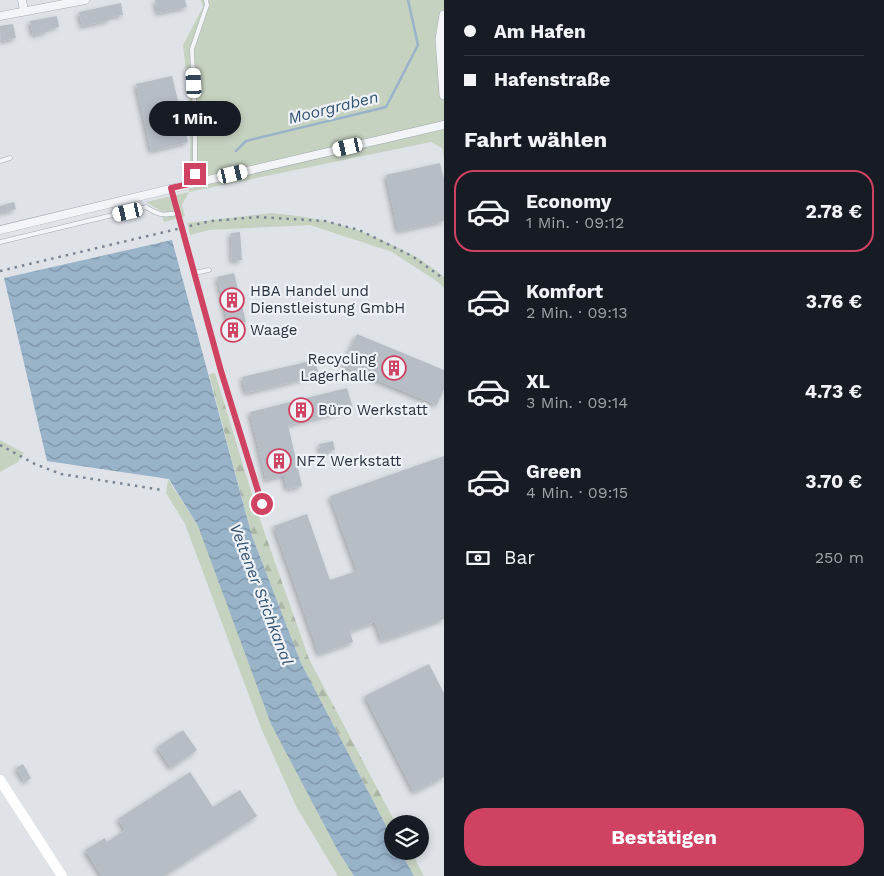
<!DOCTYPE html>
<html lang="de">
<meta charset="utf-8">
<style>
:root{--surface:#171b24;--page:#20242c;--text:#f1f3f6;--muted:#9ea1a6;--line:#363941;--accent:#cf4261}
body{margin:0;font-family:"Work Sans",sans-serif;background:var(--page);color:var(--text);height:100vh;display:flex;flex-direction:column;font-size:19px;white-space:nowrap}
*{box-sizing:border-box;margin:0}
p{font-size:16px;color:var(--muted)}
.icon{flex:none;width:28px;height:28px;fill:none;stroke:currentColor;stroke-width:2;stroke-linecap:round;stroke-linejoin:round}
.map{position:relative;flex:1;overflow:hidden}
.details{display:flex;flex-direction:column;background:var(--surface);width:440px}
.details>*{flex:none}
.guide{display:grid;align-content:center;height:110px;padding:0 20px;background:var(--surface)}
.fabs{position:absolute;left:384px;top:815px;display:grid;gap:10px}
.fabs a{display:grid;place-items:center;width:45px;height:45px;border-radius:50%;background:var(--surface);box-shadow:0 2px 8px #0003;font-size:25px}
.end{position:absolute;width:22px;height:22px;margin:-11px;border:6px solid #cf4261;background:#fff;box-shadow:0 0 0 2px #fff}
.from{border-radius:50%}
.bubble{position:absolute;height:35px;border-radius:18px;background:var(--surface);box-shadow:0 2px 8px #0003;font-size:16px;font-weight:700;line-height:35px;text-align:center}
.car{position:absolute;width:15px;height:30px;margin:-15px -8px;border-radius:6px;box-shadow:0 0 4px 1px #0007;background:linear-gradient(#fff 24%,#345 0 40%,#fff 0 76%,#345 0 86%,#fff 0)}
.guide b{display:flex;align-items:center;gap:18px;height:48px;font-size:19px}
.guide b+b{border-top:1px solid var(--line)}
.guide i{width:12px;height:12px;background:var(--text)}
ul{padding:0;list-style:none}
li{display:flex;align-items:center;gap:15px;height:82px;margin:0 10px 8px;padding:0 10px;border:2px solid transparent;border-radius:20px}
li div{flex:1}
li b{display:block;font-size:19px}
li em{font-style:normal;font-weight:700}
li.selected{border-color:var(--accent)}
li>.icon{width:45px;height:45px;stroke-width:1.5}
h2{padding:0 20px;font-size:22px;line-height:60px}
.pay{display:flex;align-items:center;gap:12px;height:55px;padding:0 20px;font-size:19px}
.pay p{margin-inline-start:auto}
.cta{display:flex;gap:10px;margin-top:auto;padding:10px 20px}
.cta a{flex:1;height:58px;border-radius:20px;background:var(--accent);color:#fff;font-size:20px;font-weight:700;line-height:58px;text-align:center}
main{display:flex;flex:1;min-height:0}
.map>svg:first-child{display:block}
.green{fill:#c6d2c0}
.forest{fill:url(#forest-firs)}
.water{fill:url(#water-waves)}
.lines{fill:none;stroke-linecap:round;stroke-linejoin:round}
.stream{stroke:#99b3c9;stroke-width:2.5}
.building{fill:#b6bdc5;filter:url(#shadow)}
.service-casing{stroke:#a4aab2;stroke-width:5}
.minor-casing{stroke:#a4aab2;stroke-width:9}
.tertiary-casing{stroke:#a4aab2;stroke-width:10}
.service{stroke:#f2f4f7;stroke-width:4}
.minor{stroke:#f2f4f7;stroke-width:8}
.tertiary{stroke:#f2f4f7;stroke-width:9}
.secondary{stroke:#fff;stroke-width:10}
.rail{stroke:#788492;stroke-width:2.5;stroke-dasharray:2.5 5;stroke-linecap:butt}
.route{stroke:#cf4261;stroke-width:6}
.labels{text-anchor:middle;stroke-width:4.5;stroke-linejoin:round;paint-order:stroke}
.poi-label{font-size:15px;fill:#28323f;stroke:#eef2f6;text-anchor:start}
.water-label{font-size:16px;font-style:italic;fill:#325373;stroke:#eef2f6}
</style>
<main>
<div class="map">
<svg width="444" height="876" viewBox="0 0 444 876">
<defs>
<pattern id="forest-firs" width="22" height="20" patternUnits="userSpaceOnUse" patternTransform="scale(1.25)"><rect width="22" height="20" fill="#c6d2c0"/><path d="M5 1l3.5 6h-7zM16 11l3.5 6h-7z" fill="#aab5a6"/></pattern>
<pattern id="water-waves" width="16" height="10" patternUnits="userSpaceOnUse" patternTransform="scale(1.25)"><rect width="16" height="10" fill="#99b3c9"/><path d="M0 5q4-4 8 0t8 0" fill="none" stroke="#7d92a5"/></pattern>
<filter id="shadow"><feDropShadow dx="-2.5" dy="2.5" stdDeviation="2.5" flood-color="#0004"/></filter>
</defs>
<rect width="100%" height="100%" fill="#dfe3e8"/>
<!-- green -->
<g class="green">
<path d="M201 0H444V160L442 148 431 142 189 192 182 205 185 216 164 222 161 211 146 202 189 192 191 117 183 45 203 7Z"/>
<path d="M271 213C316 217 348 224 388 243 408 252 427 262 444 277V288L438 282 392 252 310 225 209 230 190 235 187 223Z"/>
<path d="M0 440 24 453 18 462 0 472Z"/>
<path d="M168 479 198 526 338 851 354 876H338L296 806 261 728 185 524 166 493Z"/>
</g>
<!-- forest -->
<g class="forest">
<path d="M215 373 257 511 309 659 396 824H392V837L301 663 252 536 209 374Z"/>
<path d="M400 851H411L424 876H414Z"/>
</g>
<!-- water -->
<path class="water" d="M172 240 252 536 301 663 392 837V851H400L414 876H354L338 851 271 724 198 526 169 479 47 461 4 278Z"/>
<g class="lines">
<!-- stream -->
<path class="stream" d="M236 151 246 141 386 107 418 45 408 0"/>
</g>
<!-- building -->
<g class="building">
<path d="M155 0H185L187 7 158 13Z"/>
<path d="M121 3 123 15 109 17 110 20 82 26 79 12Z"/>
<path d="M57 16 59 27 47 29V32L33 35 30 21Z"/>
<path d="M13 24 16 38 1 41 0 26Z"/>
<path d="M172 76 188 142 151 151 136 84Z"/>
<path d="M440 163 444 179V221L398 231 386 175Z"/>
<path d="M14 202 16 209 0 213V206Z"/>
<path d="M240 232 242 260 232 261 231 233Z"/>
<path d="M234 273 246 322 229 326 217 277Z"/>
<path d="M357 334 444 370V389L437 405 343 366Z"/>
<path d="M315 360 319 375 246 393 242 377Z"/>
<path d="M347 388 353 409 288 425 302 486 287 489 284 475 266 480 250 412Z"/>
<path d="M333 441 335 450 321 453 319 444Z"/>
<path d="M444 456V619L382 641 375 622 350 631 353 642 319 654 274 526 307 514 330 580 357 571 330 496Z"/>
<path d="M429 664 444 693V777L414 792 365 696Z"/>
<path d="M183 730 197 750 171 768 157 747Z"/>
<path d="M23 764 31 778 25 782 16 768Z"/>
<path d="M190 772 213 807 240 790 257 816 164 876H102L85 850 105 838 107 842 125 830 118 819Z"/>
</g>
<g class="lines">
<!-- service casing -->
<g class="service-casing">
<g id="service">
<path d="M0 161 10 158"/>
<path d="M195 183V116L192 49 207 5 206 0"/>
<path d="M171 189 221 371 262 504"/>
<path d="M0 242 146 207C159 215 162 216 178 213"/>
<path d="M194 273 209 270"/>
</g>
</g>
<!-- minor casing -->
<g class="minor-casing">
<g id="minor">
<path d="M22 0 24 11"/>
<path d="M0 16 85 0"/>
<path d="M0 230 195 183 444 125"/>
</g>
</g>
<!-- tertiary casing -->
<g class="tertiary-casing">
<path id="tertiary" d="M444 15 440 39 444 95"/>
</g>
<!-- service -->
<use href="#service" class="service"/>
<!-- minor -->
<use href="#minor" class="minor"/>
<!-- tertiary -->
<use href="#tertiary" class="tertiary"/>
<!-- secondary -->
<path class="secondary" d="M0 780 62 876"/>
<!-- rail -->
<g class="rail">
<path d="M0 271 211 221 257 217 325 221 359 230 412 256 444 279"/>
<path d="M0 445 35 464 61 474 162 490"/>
</g>
</g>
<g class="lines">
<!-- route -->
<path class="route" d="M195 174 194 183 171 188 221 371 262 504"/>
</g>
<!-- icons -->
<defs>
<g id="building-ring" transform="scale(1.25)"><circle r="9.5" fill="#eef2f6" stroke="#cf4261" stroke-width="1.5"/><path d="M-4-6H4V6H1V3H-1V6H-4ZM-2.5-4.3h1.7v1.8h-1.7ZM.8-4.3h1.7v1.8H.8ZM-2.5-1h1.7V.8h-1.7ZM.8-1h1.7V.8H.8Z" fill="#cf4261"/></g>
</defs>
<g fill-rule="evenodd">
<use href="#building-ring" x="232" y="300"/>
<use href="#building-ring" x="233" y="330"/>
<use href="#building-ring" x="394" y="368"/>
<use href="#building-ring" x="301" y="410"/>
<use href="#building-ring" x="279" y="461"/>
</g>
<g class="labels">
<!-- poi labels -->
<g class="poi-label">
<text x="250" y="296">HBA Handel und<tspan x="250" dy="17">Dienstleistung GmbH</tspan></text>
<text x="250" y="335">Waage</text>
<text x="376" y="364" text-anchor="end">Recycling<tspan x="376" dy="17">Lagerhalle</tspan></text>
<text x="318" y="415">Büro Werkstatt</text>
<text x="296" y="466">NFZ Werkstatt</text>
</g>
<!-- water labels -->
<g class="water-label">
<text transform="translate(333 107) rotate(-14)" y="6">Moorgraben</text>
<text transform="translate(262 594) rotate(69)" y="6">Veltener Stichkanal</text>
</g>
</g>
</svg>
<div class="fabs">
<a><svg class="icon" aria-label="layers" viewBox="0 0 24 24"><path d="M12 4l9 5-9 5-9-5zM3 14l9 5 9-5"/></svg></a>
</div>
<i class="end from" style="left:262px;top:504px"></i>
<i class="end" style="left:195px;top:174px"></i>
<div class="bubble" style="left:149px;top:101px;width:92px">1 Min.</div>
<i class="car" style="left:194px;top:83px;rotate:357deg"></i>
<i class="car" style="left:348px;top:147px;rotate:257deg"></i>
<i class="car" style="left:233px;top:174px;rotate:77deg"></i>
<i class="car" style="left:128px;top:212px;rotate:257deg"></i>
</div>
<section class="details">
<div class="guide">
<b><i class="from"></i>Am Hafen</b>
<b><i></i>Hafenstraße</b>
</div>
<h2>Fahrt wählen</h2>
<ul>
<li class="selected"><svg class="icon" aria-label="car" viewBox="0 0 24 24"><path d="M5 17H2v-5l4-1 3-4h7l3 4 3 1v5h-3M9 17h6M6 11h13"/><circle cx="7" cy="17" r="2"/><circle cx="17" cy="17" r="2"/></svg><div><b>Economy</b><p>1 Min. · 09:12</p></div><em>2.78 €</em></li>
<li><svg class="icon" aria-label="car" viewBox="0 0 24 24"><path d="M5 17H2v-5l4-1 3-4h7l3 4 3 1v5h-3M9 17h6M6 11h13"/><circle cx="7" cy="17" r="2"/><circle cx="17" cy="17" r="2"/></svg><div><b>Komfort</b><p>2 Min. · 09:13</p></div><em>3.76 €</em></li>
<li><svg class="icon" aria-label="car" viewBox="0 0 24 24"><path d="M5 17H2v-5l4-1 3-4h7l3 4 3 1v5h-3M9 17h6M6 11h13"/><circle cx="7" cy="17" r="2"/><circle cx="17" cy="17" r="2"/></svg><div><b>XL</b><p>3 Min. · 09:14</p></div><em>4.73 €</em></li>
<li><svg class="icon" aria-label="car" viewBox="0 0 24 24"><path d="M5 17H2v-5l4-1 3-4h7l3 4 3 1v5h-3M9 17h6M6 11h13"/><circle cx="7" cy="17" r="2"/><circle cx="17" cy="17" r="2"/></svg><div><b>Green</b><p>4 Min. · 09:15</p></div><em>3.70 €</em></li>
</ul>
<div class="pay"><svg class="icon" aria-label="cash" viewBox="0 0 24 24"><path d="M3 7h18v10H3z"/><circle cx="12" cy="12" r="2"/></svg>Bar<p>250 m</p></div>
<div class="cta"><a>Bestätigen</a></div>
</section>
</main>
